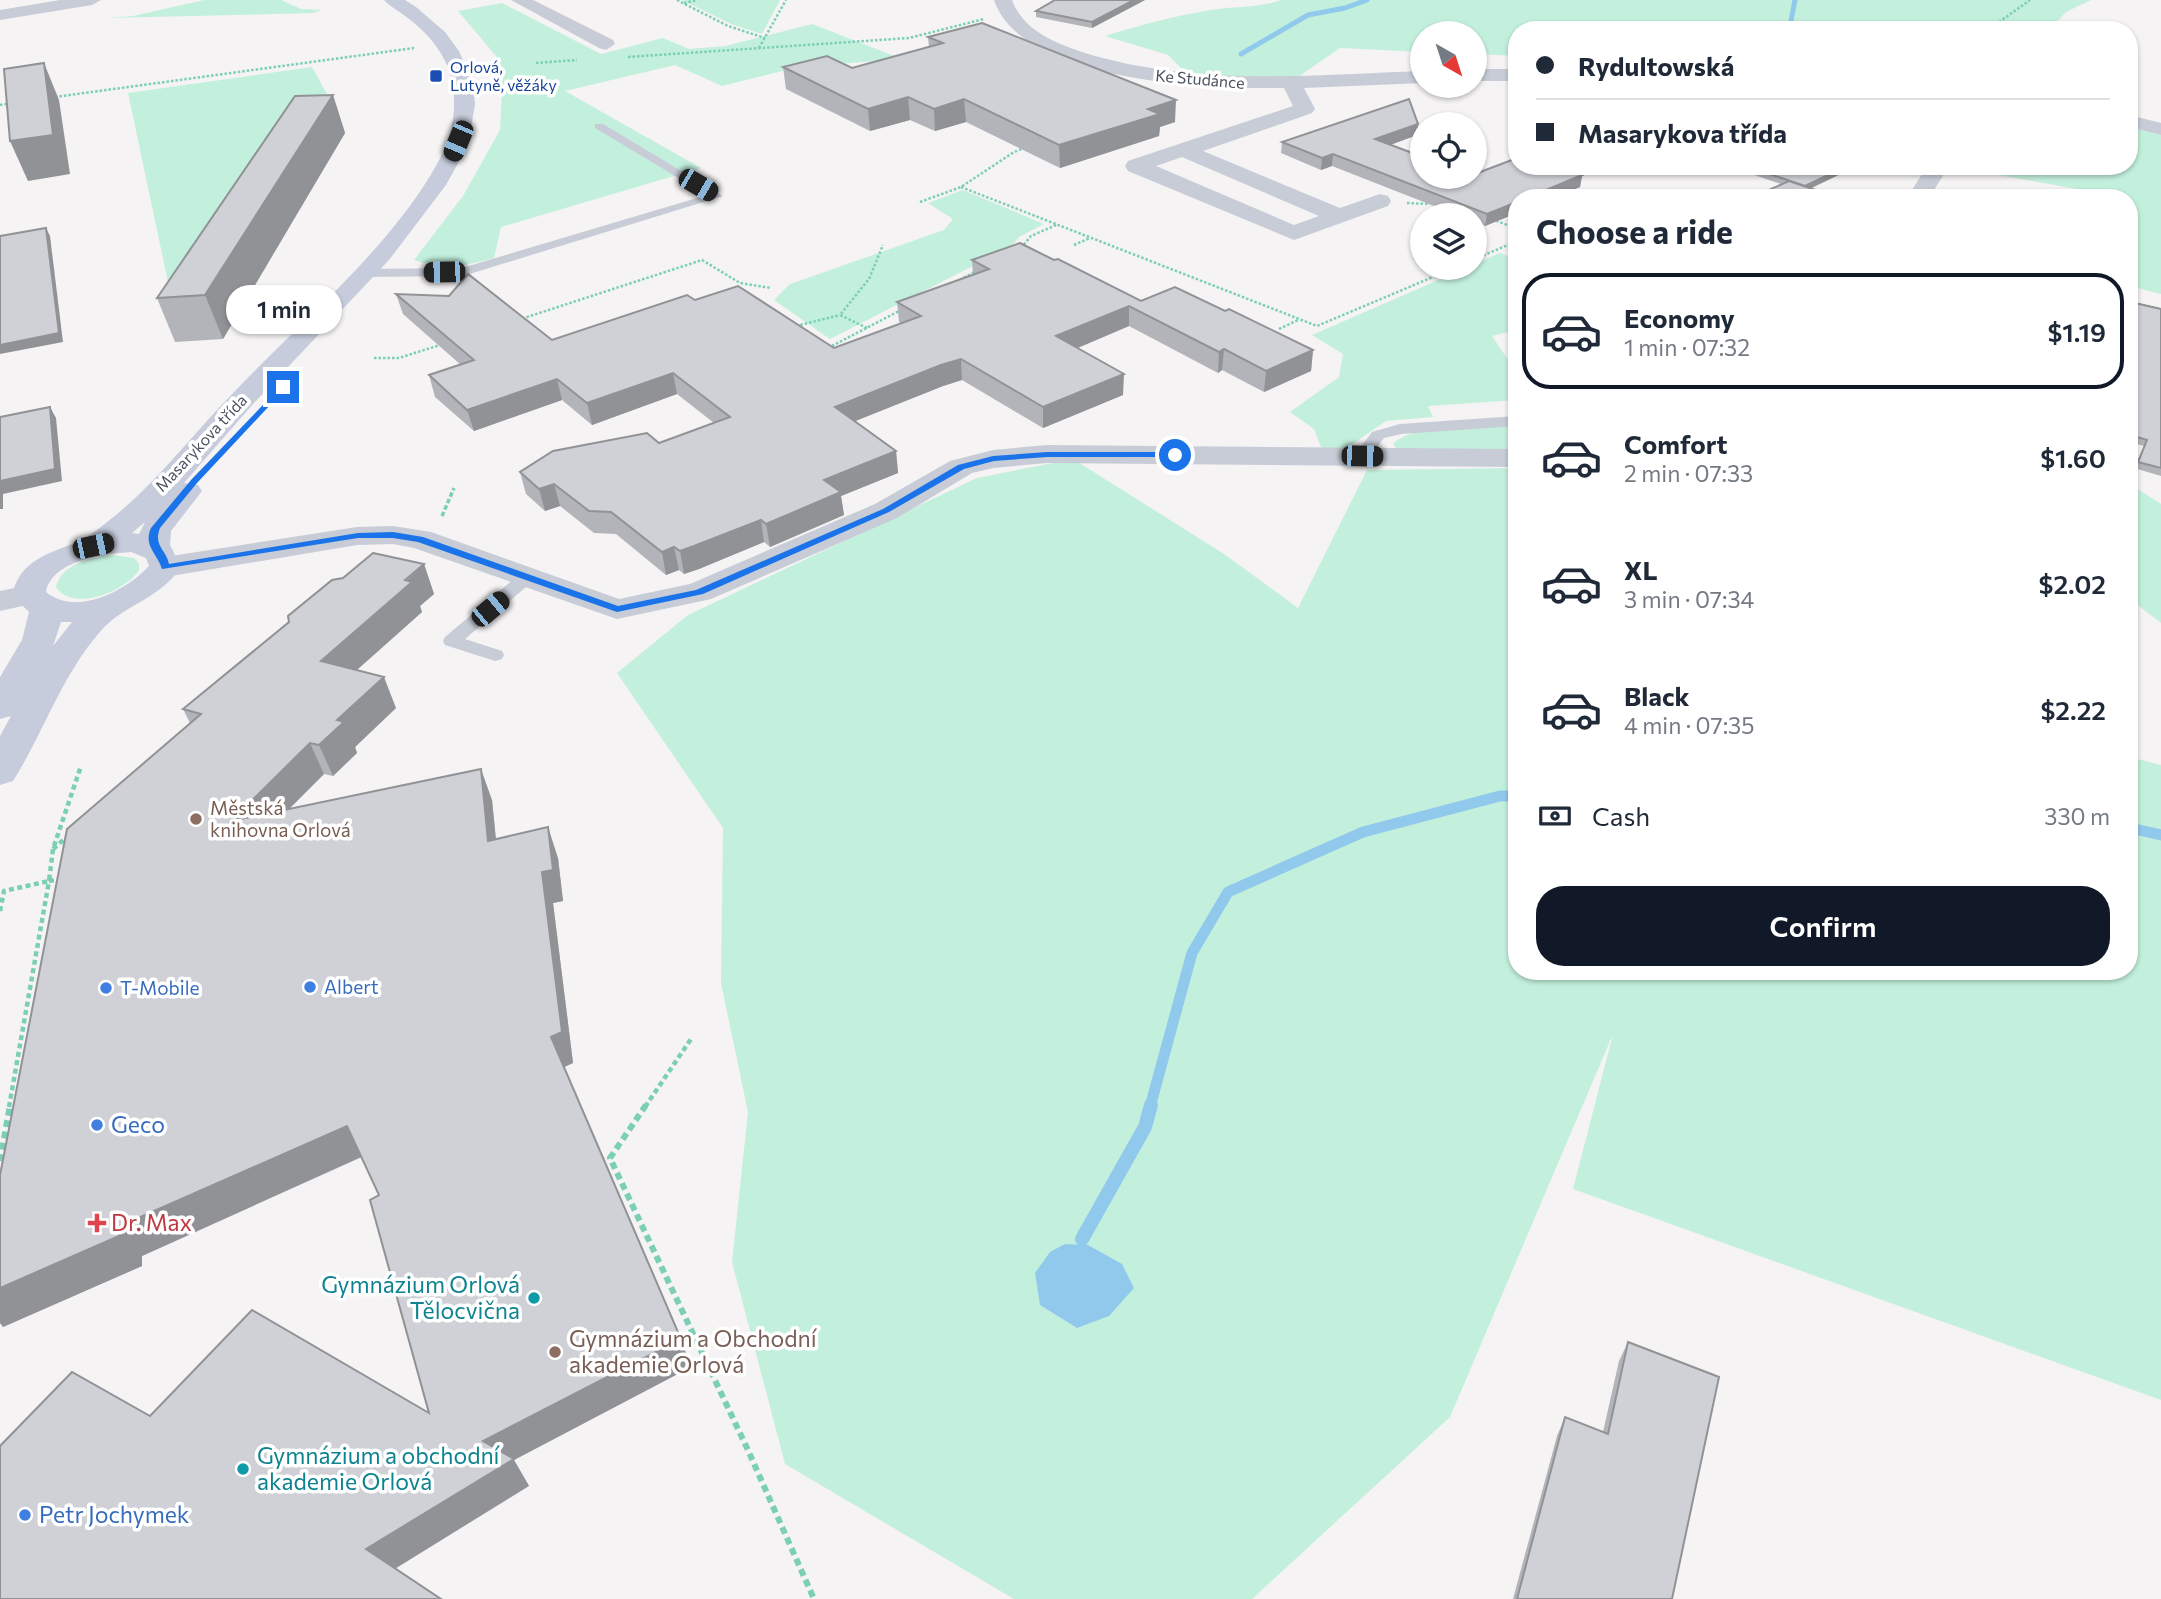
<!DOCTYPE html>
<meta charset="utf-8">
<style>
:root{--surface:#fff;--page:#f2f2f3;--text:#1f2937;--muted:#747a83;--line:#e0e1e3;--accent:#111827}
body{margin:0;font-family:Commissioner,sans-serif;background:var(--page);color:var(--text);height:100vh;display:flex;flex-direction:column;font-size:26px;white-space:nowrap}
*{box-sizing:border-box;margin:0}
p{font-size:23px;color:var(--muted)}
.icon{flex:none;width:38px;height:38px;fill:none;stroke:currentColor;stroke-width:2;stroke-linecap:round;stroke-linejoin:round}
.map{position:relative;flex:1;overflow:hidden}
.side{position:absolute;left:1508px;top:189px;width:630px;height:791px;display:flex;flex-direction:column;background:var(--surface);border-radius:28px;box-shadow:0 2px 5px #0004}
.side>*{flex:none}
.top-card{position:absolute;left:1508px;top:21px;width:630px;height:154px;border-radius:28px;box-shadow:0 2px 5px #0004;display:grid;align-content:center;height:154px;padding:0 28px;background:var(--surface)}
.needle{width:46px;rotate:141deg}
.tools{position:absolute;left:1410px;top:21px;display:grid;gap:14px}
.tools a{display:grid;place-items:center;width:77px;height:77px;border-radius:50%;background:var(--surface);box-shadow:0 2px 5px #0004;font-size:35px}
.end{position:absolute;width:32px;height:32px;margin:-16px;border:9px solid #1a73e8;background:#fff;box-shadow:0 0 0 4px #fff}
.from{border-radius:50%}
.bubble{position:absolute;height:49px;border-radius:24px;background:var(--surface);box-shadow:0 2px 5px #0004;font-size:23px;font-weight:600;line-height:49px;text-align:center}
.car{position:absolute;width:21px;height:42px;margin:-21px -10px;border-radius:9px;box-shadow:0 0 5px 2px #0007;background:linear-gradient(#222 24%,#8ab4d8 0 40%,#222 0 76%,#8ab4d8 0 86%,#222 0)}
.top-card b{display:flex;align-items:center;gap:24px;height:66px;font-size:26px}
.top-card b+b{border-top:2px solid var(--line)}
.top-card i{width:18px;height:18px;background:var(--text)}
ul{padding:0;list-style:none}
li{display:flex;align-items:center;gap:21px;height:116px;margin:0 14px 10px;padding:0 14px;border:4px solid transparent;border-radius:28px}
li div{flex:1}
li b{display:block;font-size:26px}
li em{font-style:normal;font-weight:600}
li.current{border-color:var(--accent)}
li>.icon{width:63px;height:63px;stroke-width:1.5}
h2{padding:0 28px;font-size:32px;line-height:84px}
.pay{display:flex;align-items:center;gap:18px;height:77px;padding:0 28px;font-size:26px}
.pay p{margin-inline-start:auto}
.primary-button{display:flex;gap:14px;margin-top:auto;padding:14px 28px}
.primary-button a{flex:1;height:80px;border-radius:28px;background:var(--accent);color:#fff;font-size:28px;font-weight:600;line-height:80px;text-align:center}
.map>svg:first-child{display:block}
.green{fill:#c3f0dd}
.water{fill:#91c9ed}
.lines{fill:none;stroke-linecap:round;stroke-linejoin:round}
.stream-far2{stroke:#91c9ed;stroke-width:5}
.stream-far1{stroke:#91c9ed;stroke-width:11}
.stream{stroke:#91c9ed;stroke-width:14}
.path-far3{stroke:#7bcfb4;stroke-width:2.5;stroke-dasharray:2.5 2;stroke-linecap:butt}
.path-far2{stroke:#7bcfb4;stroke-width:3.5;stroke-dasharray:4.5 2.5;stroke-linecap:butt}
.path-far1{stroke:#7bcfb4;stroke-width:4.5;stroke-dasharray:5 3.5;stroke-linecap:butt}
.path{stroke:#7bcfb4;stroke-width:6;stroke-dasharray:7 4.5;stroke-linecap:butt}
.lane{fill:#c7ccd7;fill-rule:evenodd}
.street{fill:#c7ccd7;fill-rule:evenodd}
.secondary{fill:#c6ccdb;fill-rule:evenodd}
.wall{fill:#b2b4b9}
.shaded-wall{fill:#919296}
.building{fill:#cfd1d7;stroke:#919296;stroke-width:2}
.route{fill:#1a73e8}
.transit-dot{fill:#1a4fb4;stroke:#fff;stroke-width:2.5}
.education-dot{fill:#8d6e63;stroke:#fff;stroke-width:2.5}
.shop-dot{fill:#3f7fe0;stroke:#fff;stroke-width:2.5}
.health-dot{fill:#e0444e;stroke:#fff;stroke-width:2.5}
.culture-dot{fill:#0f9aa8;stroke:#fff;stroke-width:2.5}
.labels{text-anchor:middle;stroke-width:7;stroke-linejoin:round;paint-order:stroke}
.far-transit-label{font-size:16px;fill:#164399;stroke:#fff;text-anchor:start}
.far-street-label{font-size:16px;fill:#4a5260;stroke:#fff}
.education-label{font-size:19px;fill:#785e54;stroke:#fff;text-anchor:start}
.shop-label{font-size:19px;fill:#366cbe;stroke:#fff;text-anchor:start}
.near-shop-label{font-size:23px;fill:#366cbe;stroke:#fff;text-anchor:start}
.near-health-label{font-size:23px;fill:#be3a42;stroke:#fff;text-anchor:start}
.near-culture-label{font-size:23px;fill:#0d838f;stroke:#fff;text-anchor:end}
.near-education-label{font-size:23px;fill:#785e54;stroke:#fff;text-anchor:start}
</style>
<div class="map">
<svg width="2161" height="1599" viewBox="0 0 2161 1599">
<rect width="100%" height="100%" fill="#f5f3f3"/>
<!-- green -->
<g class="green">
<path d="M204 0H281L301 9 322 10 313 13 107 18 133 16Z"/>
<path d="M682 0H780L762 34 731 24Z"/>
<path d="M1281 0H2091L2066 12 2049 30H1517V56L1475 54V33H1423V52L1340 48 1298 77 1240 78 1186 73 1168 55 1105 36C1140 25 1174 16 1211 10 1234 6 1259 8 1281 0Z"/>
<path d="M502 3 601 54 663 38 689 49 725 46 812 24 902 59 798 67 722 86 675 65 565 91 701 168 501 227 494 258C465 266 443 270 414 260L463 196 500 130 502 90 496 56 458 11Z"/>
<path d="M312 67 338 114 168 282 128 93Z"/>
<path d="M2130 127 2161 135V294L2130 286V198H2083V190L1959 168 2130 166Z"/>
<path d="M963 190 1044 224 1019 237 1012 246 830 339 774 300 790 284 944 230 953 219 928 203Z"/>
<path d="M1500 253 1517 260V330L1492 336 1517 373V400L1428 406 1433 417 1386 421 1348 447 1326 450 1321 447 1314 429 1290 412 1339 377 1343 354 1312 335 1466 268H1475V264Z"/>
<path d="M1517 424V452L1411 454 1399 451 1393 444C1413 423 1487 426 1517 424Z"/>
<path d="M1073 459 1224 554 1298 608 1367 470 1517 468V971H2130V757L2161 765V1400L1573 1189 1613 1034 1450 1417 1252 1599H1014L785 1464 732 1262 748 1112 721 983 723 828 617 673 688 615 977 478Z"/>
<path d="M2130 484 2161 504V623L2130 599Z"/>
<path d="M112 555 134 558 139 564V570C126 591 73 613 56 587 61 564 92 557 112 555Z"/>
</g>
<!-- water -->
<path class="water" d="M1065 1244 1088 1245 1122 1264 1134 1288 1109 1316 1077 1328 1040 1305 1035 1273 1050 1252Z"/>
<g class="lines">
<!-- stream-far2 -->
<g class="stream-far2">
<path d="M1791 21 1795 0"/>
<path d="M1241 54 1308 15 1345 8 1367 0"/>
</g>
<!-- stream-far1 -->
<g class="stream-far1">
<path d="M2130 828 2161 835"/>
<path d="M1150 1107 1192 953 1228 892 1363 832 1500 796H1517"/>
</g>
<!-- stream -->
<path class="stream" d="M1082 1239 1145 1127 1151 1105"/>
<!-- path-far3 -->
<g class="path-far3">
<path d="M677 0 728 26 765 38"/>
<path d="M684 3 697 0"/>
<path d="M1988 30 2030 0"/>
<path d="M759 48 786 0"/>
<path d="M628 57 909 38 984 19"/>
<path d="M536 63 577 60"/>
<path d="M55 97 414 48"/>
<path d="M0 105 11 103"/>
<path d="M961 187 1317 326 1454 268"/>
<path d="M920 202 961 187 1014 152 1027 147"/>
<path d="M1407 203 1430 204"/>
<path d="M1492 219 1517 229"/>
<path d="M1074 245 1090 238"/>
<path d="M1021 248 1031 236 1056 225"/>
<path d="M1475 259 1517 241"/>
<path d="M956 282 976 271"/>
<path d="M2130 302 2161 309"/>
<path d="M518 320 702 260 740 283 771 288"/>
<path d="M796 326 840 315"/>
<path d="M867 328 840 315 869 279 883 245"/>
<path d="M1279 329 1298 320"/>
<path d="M828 348 901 310"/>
<path d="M374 358H399L443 344"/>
</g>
<!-- path-far2 -->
<path class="path-far2" d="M442 516 454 488"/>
<!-- path-far1 -->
<g class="path-far1">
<path d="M53 849 69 835"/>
<path d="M0 911 4 891 49 881 53 849 81 766"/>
<path d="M9 1107 49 881 63 878"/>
<path d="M645 1107 691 1039"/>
</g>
<!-- path -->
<g class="path">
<path d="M646 1105 610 1158 747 1448 814 1599"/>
<path d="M0 1161 10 1105"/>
</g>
<!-- lane -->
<g class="lane">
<path d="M595 124H603L723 196 463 276 362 277 355 273 362 269 462 268 707 195 595 128Z"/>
<path d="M1517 416V426L1401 434 1384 438 1368 459H1356L1354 456 1372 432 1400 424Z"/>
<path d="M527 572 536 577 533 581 465 639 502 651 504 655 502 659 495 661 445 645 443 641 445 637 521 573Z"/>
</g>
<!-- street -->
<g class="street">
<path d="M60 0H101L92 5 0 20V10Z"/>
<path d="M511 0H533L613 40 615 44 606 50 599 48Z"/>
<path d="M994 0H1012C1023 30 1053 42 1082 52 1193 87 1308 75 1423 71V83L1304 88 1315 109 1312 113 1203 151 1340 208 1380 194 1388 196 1391 201 1388 206 1294 240 1128 171 1125 166 1128 161 1293 106 1284 88C1211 89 1022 83 994 0ZM1182 157 1319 216 1294 225 1156 166Z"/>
<rect x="1475" y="69" width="42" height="12"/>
<path d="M2130 115 2161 123V135L2130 127Z"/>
<path d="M1927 166H1949L1929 198H1907Z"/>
<path d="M1047 445 1517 449V467L1047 463 993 468 972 473 897 518 711 599 617 619 414 548 393 544 357 545 165 577 154 574 149 567 154 560 165 557 357 527 393 526 431 532 619 599 690 584 875 504 950 461 993 450Z"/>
<path d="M29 585 41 588 46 595 41 602 0 611V591Z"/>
</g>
<!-- secondary -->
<path class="secondary" d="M384 0H405L416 7 445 32 459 51 473 85 475 104 468 145 446 185 389 260 253 404 184 483 198 485 202 491 171 531 170 545 181 567C157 602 124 603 99 633 61 677 44 732 13 781L0 785V736L11 716 0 719V677L22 640 29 612 12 595C20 560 48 554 77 542 91 536 104 524 116 515 161 478 196 430 237 389 302 321 391 247 437 164 450 141 457 115 453 88 450 58 429 33 405 16 398 10 390 7 384 0ZM145 522 139 534 132 533ZM131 552 146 558 149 566C126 591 76 617 46 592 52 560 104 554 131 552ZM61 622H72L53 646Z"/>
</g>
<!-- wall -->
<g class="wall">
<path d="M1145 0 1092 28 1036 17V11Z"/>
<path d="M928 37 1175 122 1160 127 1159 136 1060 168 966 122 935 131 910 120 870 131 786 89 783 67 852 68 929 47Z"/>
<path d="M333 95 345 133 223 339 175 342 157 298Z"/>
<path d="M1418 124 1417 135 1390 145 1475 177 1517 166H1606L1582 176 1580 187 1553 198H1517V213L1485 226 1475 223V215H1457L1332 166 1321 170 1281 153 1282 142Z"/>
<path d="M1728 166H1851L1849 170 1811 188 1781 184Z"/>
<path d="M972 260H1054L1141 301 1225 311 1313 350 1311 371 1264 392 1222 370 1218 373 1129 326 1078 348 1123 395 1043 428 962 380 943 386 855 421 896 451 898 473 841 496 844 515 770 547 764 542 699 569 684 574 679 570 666 575 616 534 594 533 560 506 545 511 526 494 520 472 659 443 714 423 677 394 592 425 562 400 474 431 435 397 429 375 461 365 403 314 396 294 552 340 695 300 834 348 901 323 899 322 897 302 973 275Z"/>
<path d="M2130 302 2161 309V476L2134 468 2144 446 2130 442Z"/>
<path d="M424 564 434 594 420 606 422 612 357 670 396 708 355 747 357 753 333 776 324 774 289 809 492 800 496 839 558 858 563 901 553 903 573 1063 564 1067 691 1367 514 1460 529 1486 150 1416 429 1413 379 1195 362 1157 142 1256V1266L3 1327 190 723 183 709Z"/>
<path d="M1628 1342 1672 1599H1513L1557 1436 1565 1417 1603 1432 1619 1361Z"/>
</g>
<!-- shaded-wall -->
<g class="shaded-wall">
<path d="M1134 0H1145L1092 28V22Z"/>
<path d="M44 63 59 100 70 174 28 181 10 141Z"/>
<path d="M333 95 345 133 223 339 205 295Z"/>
<path d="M908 97 910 120 870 131 868 109Z"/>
<path d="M964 99 966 122 935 131 934 109Z"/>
<path d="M1176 100 1175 122 1160 127 1159 136 1060 168 1059 145 1148 109Z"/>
<path d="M1418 124 1417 135 1374 151 1375 139Z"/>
<path d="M1333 154 1332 166 1321 170 1322 158Z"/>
<path d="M1581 166H1606L1582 176 1580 187 1553 198H1527L1570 170Z"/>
<path d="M1847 166H1851L1849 170 1803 192 1805 186Z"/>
<path d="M1517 202V213L1485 226 1487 214Z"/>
<path d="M46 228 50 236 63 342 0 354V345Z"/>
<path d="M1129 306V326L1056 357V336Z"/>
<path d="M1224 349 1222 370 1218 373 1219 352Z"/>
<path d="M1313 350 1311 371 1264 392 1266 371Z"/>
<path d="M961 359 962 380 943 386 838 428 835 407 941 365Z"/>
<path d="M673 373 677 394 592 425 587 403Z"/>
<path d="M1124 374 1123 395 1043 428V407Z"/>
<path d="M557 379 562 400 474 431 467 410Z"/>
<path d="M50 407 56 418 62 481 3 494V509H0V481Z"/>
<path d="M896 451 898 473 841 496 844 515 770 547 766 524 824 480Z"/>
<path d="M554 484 560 506 545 511 539 489Z"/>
<path d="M761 520 764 542 699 569 684 574 680 551Z"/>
<path d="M674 547 679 570 666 575 662 552Z"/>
<path d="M424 564 434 594 420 606 422 612 333 691 321 661Z"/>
<path d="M384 677 396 708 355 747 357 753 333 776 319 745 337 720Z"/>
<path d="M310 743 324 774 246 852 231 821Z"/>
<path d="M481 769 492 800 499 872 488 841Z"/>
<path d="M548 827 558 858 563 901 553 903 573 1063 562 1068 551 1037 542 872Z"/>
<path d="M347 1126 363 1156 142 1256V1266L3 1327 0 1323V1288L120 1226Z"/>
<path d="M681 1339 691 1367 514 1460 529 1486 385 1575 366 1549 483 1441Z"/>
</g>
<!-- building -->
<g class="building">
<path d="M1055 0H1134L1092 22 1036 11Z"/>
<path d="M982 23 1176 100 1148 109 1160 114 1059 145 964 99 934 109 908 97 868 109 783 67 827 56 852 68 943 43 928 37Z"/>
<path d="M44 63 53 135 10 141 4 69Z"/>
<path d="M333 95 205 295 157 298 295 96Z"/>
<path d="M1409 99 1418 124 1375 139 1423 157V177H1475V174L1517 158V166H1581L1570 170 1582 175 1527 198H1517V202L1487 214 1333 154 1322 158 1282 142Z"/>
<path d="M1746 166H1847L1805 186Z"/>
<path d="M1789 181 1839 198H1751Z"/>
<path d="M46 228 59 333 0 345V236Z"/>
<path d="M1020 243 1054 260 1058 259 1141 301 1175 287 1225 311 1229 309 1313 350 1266 371 1224 349 1219 352 1129 306 1056 336 1124 374 1043 407 961 359 941 365 835 407 896 451 824 480 841 492 766 524 761 520 694 546 680 551 674 547 662 552 611 512 589 511 554 484 539 489 520 472 553 451 647 433 659 443 730 417 673 373 587 403 557 379 467 410 429 375 474 360 396 294 449 296 468 274 552 340 687 295 695 300 738 286 834 348 921 316 897 302 989 269 972 260Z"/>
<path d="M2130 302 2161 309V468L2138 462 2147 440 2130 435Z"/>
<path d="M50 407 55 469 0 481V417Z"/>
<path d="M373 553 424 564 405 580 412 582 321 661 384 677 337 720 344 722 319 745 310 743 231 821 481 769 488 841 548 827 553 870 542 872 562 1032 551 1037 681 1339 483 1441 514 1459 366 1549 441 1599H0V1446L72 1372 150 1416 252 1310 429 1413 370 1200 379 1195 347 1126 120 1226 119 1236 0 1288V1175L67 829 201 714 183 709 289 622 288 616 332 580 343 578Z"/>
<path d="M1628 1342 1719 1377 1672 1599H1517L1565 1417 1608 1434Z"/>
</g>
<!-- route -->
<path class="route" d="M283 384 286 388 197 483 160 528C153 546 166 549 169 564L358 533 393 532 423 537 618 606 696 590 883 509 958 465 993 456 1047 452H1175L1179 455 1175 457H1047L994 461 964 469 889 512 703 594 617 612 418 542 393 538H358L162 569C157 553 143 546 151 528L191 480Z"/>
<!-- markers -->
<rect class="transit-dot" x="429" y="69" width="14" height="14" rx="3.5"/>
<g class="education-dot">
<circle cx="196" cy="819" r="7"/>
<circle cx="555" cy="1352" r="7"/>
</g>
<g class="shop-dot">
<circle cx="310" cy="987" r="7"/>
<circle cx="106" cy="988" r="7"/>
<circle cx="97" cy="1125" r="7"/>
<circle cx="25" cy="1515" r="7"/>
</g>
<path class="health-dot" d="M93.5 1212.5h7v7h7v7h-7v7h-7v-7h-7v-7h7z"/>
<g class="culture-dot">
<circle cx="534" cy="1298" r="7"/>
<circle cx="243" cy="1469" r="7"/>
</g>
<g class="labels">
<!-- far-transit labels -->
<g class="far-transit-label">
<text x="450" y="73">Orlová,<tspan x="450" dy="18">Lutyně, věžáky</tspan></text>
</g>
<!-- far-street labels -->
<g class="far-street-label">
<text transform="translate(1200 79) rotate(5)" y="6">Ke Studánce</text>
<text transform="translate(201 443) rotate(-47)" y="6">Masarykova třída</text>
</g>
<!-- education labels -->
<g class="education-label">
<text x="210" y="815">Městská<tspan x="210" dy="22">knihovna Orlová</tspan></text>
</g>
<!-- shop labels -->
<g class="shop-label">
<text x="324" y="994">Albert</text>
<text x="120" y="995">T-Mobile</text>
</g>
<!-- near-shop labels -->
<g class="near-shop-label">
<text x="111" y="1133">Geco</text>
<text x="39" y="1523">Petr Jochymek</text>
</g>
<!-- near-health labels -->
<g class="near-health-label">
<text x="111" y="1231">Dr. Max</text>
</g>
<!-- near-culture labels -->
<g class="near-culture-label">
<text x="520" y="1293">Gymnázium Orlová<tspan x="520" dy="26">Tělocvična</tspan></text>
<text x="257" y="1464" text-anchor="start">Gymnázium a obchodní<tspan x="257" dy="26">akademie Orlová</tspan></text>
</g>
<!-- near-education labels -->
<g class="near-education-label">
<text x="569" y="1347">Gymnázium a Obchodní<tspan x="569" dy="26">akademie Orlová</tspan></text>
</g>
</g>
</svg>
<div class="tools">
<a><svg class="needle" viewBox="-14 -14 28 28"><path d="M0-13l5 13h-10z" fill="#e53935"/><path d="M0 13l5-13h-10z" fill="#747a83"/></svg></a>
<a><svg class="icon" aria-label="locate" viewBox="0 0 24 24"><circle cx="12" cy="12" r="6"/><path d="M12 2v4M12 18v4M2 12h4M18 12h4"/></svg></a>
<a><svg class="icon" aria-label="layers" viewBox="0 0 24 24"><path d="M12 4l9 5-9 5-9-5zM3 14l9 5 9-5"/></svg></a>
</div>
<i class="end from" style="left:1175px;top:455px"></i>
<i class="end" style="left:283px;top:387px"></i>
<div class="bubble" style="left:226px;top:285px;width:116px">1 min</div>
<i class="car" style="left:458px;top:141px;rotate:203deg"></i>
<i class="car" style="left:698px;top:185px;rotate:120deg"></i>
<i class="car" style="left:444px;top:272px;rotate:269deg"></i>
<i class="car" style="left:1362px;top:456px;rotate:91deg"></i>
<i class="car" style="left:93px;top:546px;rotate:78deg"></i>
<i class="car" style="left:490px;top:609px;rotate:50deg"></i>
<div class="top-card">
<b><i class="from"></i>Rydultowská</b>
<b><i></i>Masarykova třída</b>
</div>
<section class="side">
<h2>Choose a ride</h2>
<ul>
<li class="current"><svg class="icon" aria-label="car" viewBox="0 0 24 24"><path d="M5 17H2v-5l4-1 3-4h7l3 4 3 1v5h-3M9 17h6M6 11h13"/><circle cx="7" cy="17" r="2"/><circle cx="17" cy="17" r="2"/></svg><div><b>Economy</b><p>1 min · 07:32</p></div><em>$1.19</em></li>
<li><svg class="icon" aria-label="car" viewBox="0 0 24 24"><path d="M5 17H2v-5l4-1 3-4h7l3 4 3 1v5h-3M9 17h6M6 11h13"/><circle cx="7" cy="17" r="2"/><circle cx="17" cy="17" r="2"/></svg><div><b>Comfort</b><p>2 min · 07:33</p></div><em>$1.60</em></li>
<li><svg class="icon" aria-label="car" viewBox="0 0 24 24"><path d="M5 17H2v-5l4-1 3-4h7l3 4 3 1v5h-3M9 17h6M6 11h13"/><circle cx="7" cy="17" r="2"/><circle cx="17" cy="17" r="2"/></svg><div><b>XL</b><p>3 min · 07:34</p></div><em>$2.02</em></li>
<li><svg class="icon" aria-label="car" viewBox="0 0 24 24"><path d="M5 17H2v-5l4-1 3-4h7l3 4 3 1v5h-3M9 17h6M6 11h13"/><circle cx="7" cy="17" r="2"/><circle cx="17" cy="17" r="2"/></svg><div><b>Black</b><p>4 min · 07:35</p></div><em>$2.22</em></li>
</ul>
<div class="pay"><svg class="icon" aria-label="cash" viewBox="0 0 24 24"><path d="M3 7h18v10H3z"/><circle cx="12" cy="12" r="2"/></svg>Cash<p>330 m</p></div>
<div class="primary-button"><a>Confirm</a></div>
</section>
</div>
